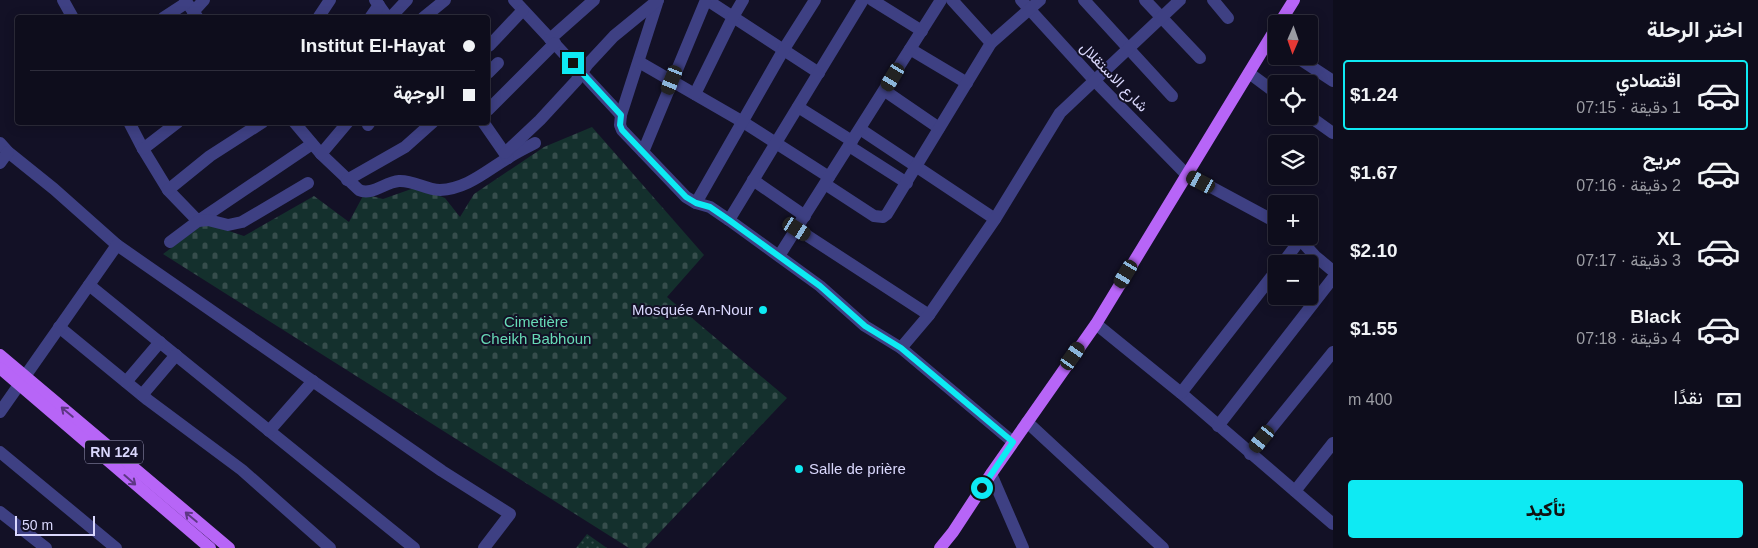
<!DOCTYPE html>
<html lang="ar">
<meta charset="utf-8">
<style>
:root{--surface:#0e0d1c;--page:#1c1b29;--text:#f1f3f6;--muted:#9b9ca3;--line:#2e2d3b;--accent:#0eeaf3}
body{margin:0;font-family:Helvetica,Vazirmatn,sans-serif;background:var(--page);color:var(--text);direction:rtl;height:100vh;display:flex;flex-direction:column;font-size:19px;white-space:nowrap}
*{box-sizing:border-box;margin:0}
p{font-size:16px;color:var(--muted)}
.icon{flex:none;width:28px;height:28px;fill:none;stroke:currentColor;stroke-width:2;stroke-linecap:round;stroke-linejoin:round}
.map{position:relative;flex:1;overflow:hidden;direction:ltr}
.details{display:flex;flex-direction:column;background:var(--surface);width:425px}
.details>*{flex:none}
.guide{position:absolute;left:15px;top:15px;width:475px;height:110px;border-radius:5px;box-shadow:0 2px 12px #0003,0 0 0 1px var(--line);direction:rtl;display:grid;align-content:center;height:110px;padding:0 15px;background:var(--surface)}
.needle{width:32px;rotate:182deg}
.buttons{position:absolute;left:1268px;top:15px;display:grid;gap:10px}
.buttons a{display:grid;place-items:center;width:50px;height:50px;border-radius:5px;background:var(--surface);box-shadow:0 2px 12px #0003,0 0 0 1px var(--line);font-size:25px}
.scale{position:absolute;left:15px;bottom:12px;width:80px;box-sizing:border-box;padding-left:5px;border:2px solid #dad8fd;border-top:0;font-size:14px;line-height:18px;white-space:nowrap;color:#dad8fd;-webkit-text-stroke:4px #131126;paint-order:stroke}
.end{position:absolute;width:22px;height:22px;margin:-11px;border:6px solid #0eeaf3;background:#111;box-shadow:0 0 0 2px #111}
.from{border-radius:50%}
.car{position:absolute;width:15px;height:30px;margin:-15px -8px;border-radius:6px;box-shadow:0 0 4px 1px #0007;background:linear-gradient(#222 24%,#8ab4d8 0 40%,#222 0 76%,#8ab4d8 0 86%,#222 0)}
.guide b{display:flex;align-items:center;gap:18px;height:48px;font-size:19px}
.guide b+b{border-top:1px solid var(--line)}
.guide i{width:12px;height:12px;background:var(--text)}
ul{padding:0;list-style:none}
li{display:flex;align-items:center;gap:15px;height:70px;margin:0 10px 8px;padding:0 5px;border:2px solid transparent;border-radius:5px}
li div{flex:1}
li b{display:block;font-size:19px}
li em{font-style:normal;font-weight:800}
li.on{border-color:var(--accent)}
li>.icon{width:45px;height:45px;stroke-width:1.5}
h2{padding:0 15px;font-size:22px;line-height:60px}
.pay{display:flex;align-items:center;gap:12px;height:55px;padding:0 15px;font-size:19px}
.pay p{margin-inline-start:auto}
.action{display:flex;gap:10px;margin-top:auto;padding:10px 15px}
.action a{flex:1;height:58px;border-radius:5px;background:var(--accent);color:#111;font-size:20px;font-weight:800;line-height:58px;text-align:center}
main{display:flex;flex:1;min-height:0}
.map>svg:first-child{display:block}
.cemetery{fill:url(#cemetery-stones)}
.park{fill:url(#park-dots)}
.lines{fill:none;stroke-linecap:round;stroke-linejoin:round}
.minor{stroke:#3e4083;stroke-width:12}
.major{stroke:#b765f7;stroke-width:12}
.oneway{stroke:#5d3784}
.route{stroke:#0eeaf3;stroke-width:6}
.poi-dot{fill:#0eeaf3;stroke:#131126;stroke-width:2}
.labels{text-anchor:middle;stroke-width:4;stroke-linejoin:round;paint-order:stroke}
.shield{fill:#131126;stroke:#9e9cbc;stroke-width:1}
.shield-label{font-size:14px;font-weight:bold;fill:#dad8fd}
.street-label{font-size:15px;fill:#dad8fd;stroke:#131126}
.poi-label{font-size:15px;fill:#dad8fd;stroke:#131126;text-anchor:end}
.park-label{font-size:15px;fill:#67dab6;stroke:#131126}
</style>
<main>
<section class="details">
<h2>اختر الرحلة</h2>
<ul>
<li class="on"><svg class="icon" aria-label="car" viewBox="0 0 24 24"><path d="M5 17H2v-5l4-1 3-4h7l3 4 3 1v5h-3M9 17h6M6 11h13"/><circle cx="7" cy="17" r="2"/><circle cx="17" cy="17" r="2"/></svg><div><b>اقتصادي</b><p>1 دقيقة · 07:15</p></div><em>$1.24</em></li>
<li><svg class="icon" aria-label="car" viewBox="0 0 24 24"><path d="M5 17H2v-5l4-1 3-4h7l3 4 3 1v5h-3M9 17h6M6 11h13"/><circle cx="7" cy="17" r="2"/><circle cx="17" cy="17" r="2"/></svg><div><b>مريح</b><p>2 دقيقة · 07:16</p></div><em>$1.67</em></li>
<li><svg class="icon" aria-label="car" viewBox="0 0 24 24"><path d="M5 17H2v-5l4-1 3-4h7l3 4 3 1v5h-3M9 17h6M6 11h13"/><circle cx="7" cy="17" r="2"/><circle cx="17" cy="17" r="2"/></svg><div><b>XL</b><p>3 دقيقة · 07:17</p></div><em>$2.10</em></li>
<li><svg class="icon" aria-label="car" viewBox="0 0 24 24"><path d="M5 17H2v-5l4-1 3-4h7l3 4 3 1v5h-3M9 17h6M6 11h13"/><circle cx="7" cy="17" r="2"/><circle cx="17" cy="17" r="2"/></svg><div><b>Black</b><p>4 دقيقة · 07:18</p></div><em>$1.55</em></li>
</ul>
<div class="pay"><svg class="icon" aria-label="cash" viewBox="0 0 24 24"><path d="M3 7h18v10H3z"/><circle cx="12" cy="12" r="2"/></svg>نقدًا<p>400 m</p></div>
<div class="action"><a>تأكيد</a></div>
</section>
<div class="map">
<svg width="1333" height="548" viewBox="0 0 1333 548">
<defs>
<pattern id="cemetery-stones" width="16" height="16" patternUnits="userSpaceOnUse" patternTransform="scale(1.25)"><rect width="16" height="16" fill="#14302d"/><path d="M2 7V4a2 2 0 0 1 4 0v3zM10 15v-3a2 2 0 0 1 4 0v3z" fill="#364d4c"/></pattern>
<pattern id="park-dots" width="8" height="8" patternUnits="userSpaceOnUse" patternTransform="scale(1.25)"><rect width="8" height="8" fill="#14302d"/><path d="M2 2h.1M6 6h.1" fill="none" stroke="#364d4c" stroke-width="1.8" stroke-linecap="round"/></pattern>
</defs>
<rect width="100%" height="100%" fill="#131126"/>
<!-- cemetery -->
<path class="cemetery" d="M592 127 704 255 667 297 787 398 645 548H629L163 254 205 223 244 236 314 196 349 222 364 194 383 199 417 187 445 198 460 217 474 194 544 147Z"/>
<!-- park -->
<path class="park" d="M587 534 607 548H576Z"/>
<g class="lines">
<!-- minor -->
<g class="minor">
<path d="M63 0 73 18"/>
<path d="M185 0 198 18"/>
<path d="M375 0 388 18"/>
<path d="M514 0 621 115"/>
<path d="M658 0 621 115 620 125 622 130 686 197 696 203 710 207 729 220 820 286 865 326 901 348 1013 442"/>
<path d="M707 0 819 73"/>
<path d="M872 0 922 31"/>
<path d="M952 0 991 43"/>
<path d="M1021 0 1094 80 1185 173 1276 222"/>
<path d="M1084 0 1172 96"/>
<path d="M1145 0 1200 58"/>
<path d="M1213 0 1228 18"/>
<path d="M193 12 204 0"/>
<path d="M163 18 186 3"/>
<path d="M318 18 330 0"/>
<path d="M370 18 379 5"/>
<path d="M390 18 407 0"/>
<path d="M423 18 445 0"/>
<path d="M550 39 594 0"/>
<path d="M489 46 523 10"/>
<path d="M910 49 967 83"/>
<path d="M1295 56 1333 81"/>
<path d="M639 62 743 122 829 177"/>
<path d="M488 73 498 63"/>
<path d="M1249 73 1276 93"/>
<path d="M885 91 939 128"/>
<path d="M695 94 733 17 743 0"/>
<path d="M798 107 852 141"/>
<path d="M488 110 555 43"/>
<path d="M1309 116 1333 133"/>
<path d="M129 122 143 149 168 190 198 221 312 144"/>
<path d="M294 122 321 154 359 190C372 196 385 182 399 181 413 180 426 190 440 190 467 189 486 171 508 158 517 152 526 148 535 143"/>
<path d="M483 122 508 158"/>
<path d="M368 125 370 122"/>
<path d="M860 129 995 219"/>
<path d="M0 143 8 152 54 189 117 245 442 471 510 514 484 548"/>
<path d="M849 146 907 183"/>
<path d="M143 149 178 122"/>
<path d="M643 152 706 0"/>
<path d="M505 153 540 120 576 81 587 65 614 36 658 0"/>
<path d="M321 154 348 122"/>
<path d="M0 163 8 152"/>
<path d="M347 180 405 147 433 122"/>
<path d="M753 180 805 216"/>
<path d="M825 184 874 216 883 217 887 214 991 43 1040 0"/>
<path d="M168 190 210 156 263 122"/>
<path d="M696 203 784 49 815 0"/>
<path d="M729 220 863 0"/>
<path d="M797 229 929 315"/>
<path d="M1297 236 1315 256 1333 271"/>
<path d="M170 242 198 221 208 220 228 225 242 222 308 183"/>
<path d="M779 256 941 0"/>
<path d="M1282 264 1300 240"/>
<path d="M89 285 414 548"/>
<path d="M1096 324 1181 393 1333 524"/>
<path d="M59 327 148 400 242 470 330 548"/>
<path d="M901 348 929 315 995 219 1060 113 1180 0"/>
<path d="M126 382 160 342"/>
<path d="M1181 393 1276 271"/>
<path d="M142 395 176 355"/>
<path d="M0 412 117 245"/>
<path d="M1027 422 1163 548"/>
<path d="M1218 426 1333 278"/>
<path d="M269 431 313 381"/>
<path d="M0 452 116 548"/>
<path d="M1250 454 1333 352"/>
<path d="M991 474 1023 548"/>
<path d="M1295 491 1333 443"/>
<path d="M0 512 46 548"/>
</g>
<!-- major -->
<g class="major">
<path d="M1279 24 1294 0"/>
<path d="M0 355 229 548"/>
<path d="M0 368 210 548"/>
<path d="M940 548 953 532 991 474 1096 324 1276 28"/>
</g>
</g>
<!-- one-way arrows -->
<defs><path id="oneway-shaft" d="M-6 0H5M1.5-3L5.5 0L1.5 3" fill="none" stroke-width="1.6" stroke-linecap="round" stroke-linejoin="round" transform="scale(1.25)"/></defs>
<g class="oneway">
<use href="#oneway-shaft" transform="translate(67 412) rotate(-140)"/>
<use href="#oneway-shaft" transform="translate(130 480) rotate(41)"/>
<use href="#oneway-shaft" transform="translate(191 517) rotate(-140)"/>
</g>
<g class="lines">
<!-- route -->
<path class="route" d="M573 63 621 115 620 125 622 130 686 197 696 203 710 207 729 220 820 286 865 326 901 348 1013 442 982 488"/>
</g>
<!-- markers -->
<g class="poi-dot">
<circle cx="763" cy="310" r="5"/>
<circle cx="799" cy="469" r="5"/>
</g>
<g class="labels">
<!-- shield labels -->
<rect class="shield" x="85" y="440.5" width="58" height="23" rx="4"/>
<g class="shield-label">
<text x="114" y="457">RN 124</text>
</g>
<!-- street labels -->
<g class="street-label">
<text transform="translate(1114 77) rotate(46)" y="5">شارع الاستقلال</text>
</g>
<!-- poi labels -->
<g class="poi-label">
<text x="753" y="315">Mosquée An-Nour</text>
<text x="809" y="474" text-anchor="start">Salle de prière</text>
</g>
<!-- park labels -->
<g class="park-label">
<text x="536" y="327">Cimetière<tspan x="536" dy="17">Cheikh Babhoun</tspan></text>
</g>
</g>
</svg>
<div class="buttons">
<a><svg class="needle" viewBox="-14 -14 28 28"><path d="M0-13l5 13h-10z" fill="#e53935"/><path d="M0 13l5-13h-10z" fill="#9b9ca3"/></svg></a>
<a><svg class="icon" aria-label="locate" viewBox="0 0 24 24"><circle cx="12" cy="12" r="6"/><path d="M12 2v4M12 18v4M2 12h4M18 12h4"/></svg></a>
<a><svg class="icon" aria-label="layers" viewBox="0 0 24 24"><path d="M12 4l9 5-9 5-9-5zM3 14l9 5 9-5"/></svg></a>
<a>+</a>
<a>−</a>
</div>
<div class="scale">50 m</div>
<i class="end from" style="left:982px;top:488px"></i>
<i class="end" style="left:573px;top:63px"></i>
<i class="car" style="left:893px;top:77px;rotate:211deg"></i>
<i class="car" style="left:672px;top:80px;rotate:202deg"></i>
<i class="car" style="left:1201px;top:182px;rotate:298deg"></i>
<i class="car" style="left:797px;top:229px;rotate:123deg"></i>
<i class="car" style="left:1126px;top:274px;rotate:211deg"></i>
<i class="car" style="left:1073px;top:356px;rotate:35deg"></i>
<i class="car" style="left:1262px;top:439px;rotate:219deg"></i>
<div class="guide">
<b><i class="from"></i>Institut El-Hayat</b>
<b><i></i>الوجهة</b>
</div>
</div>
</main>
